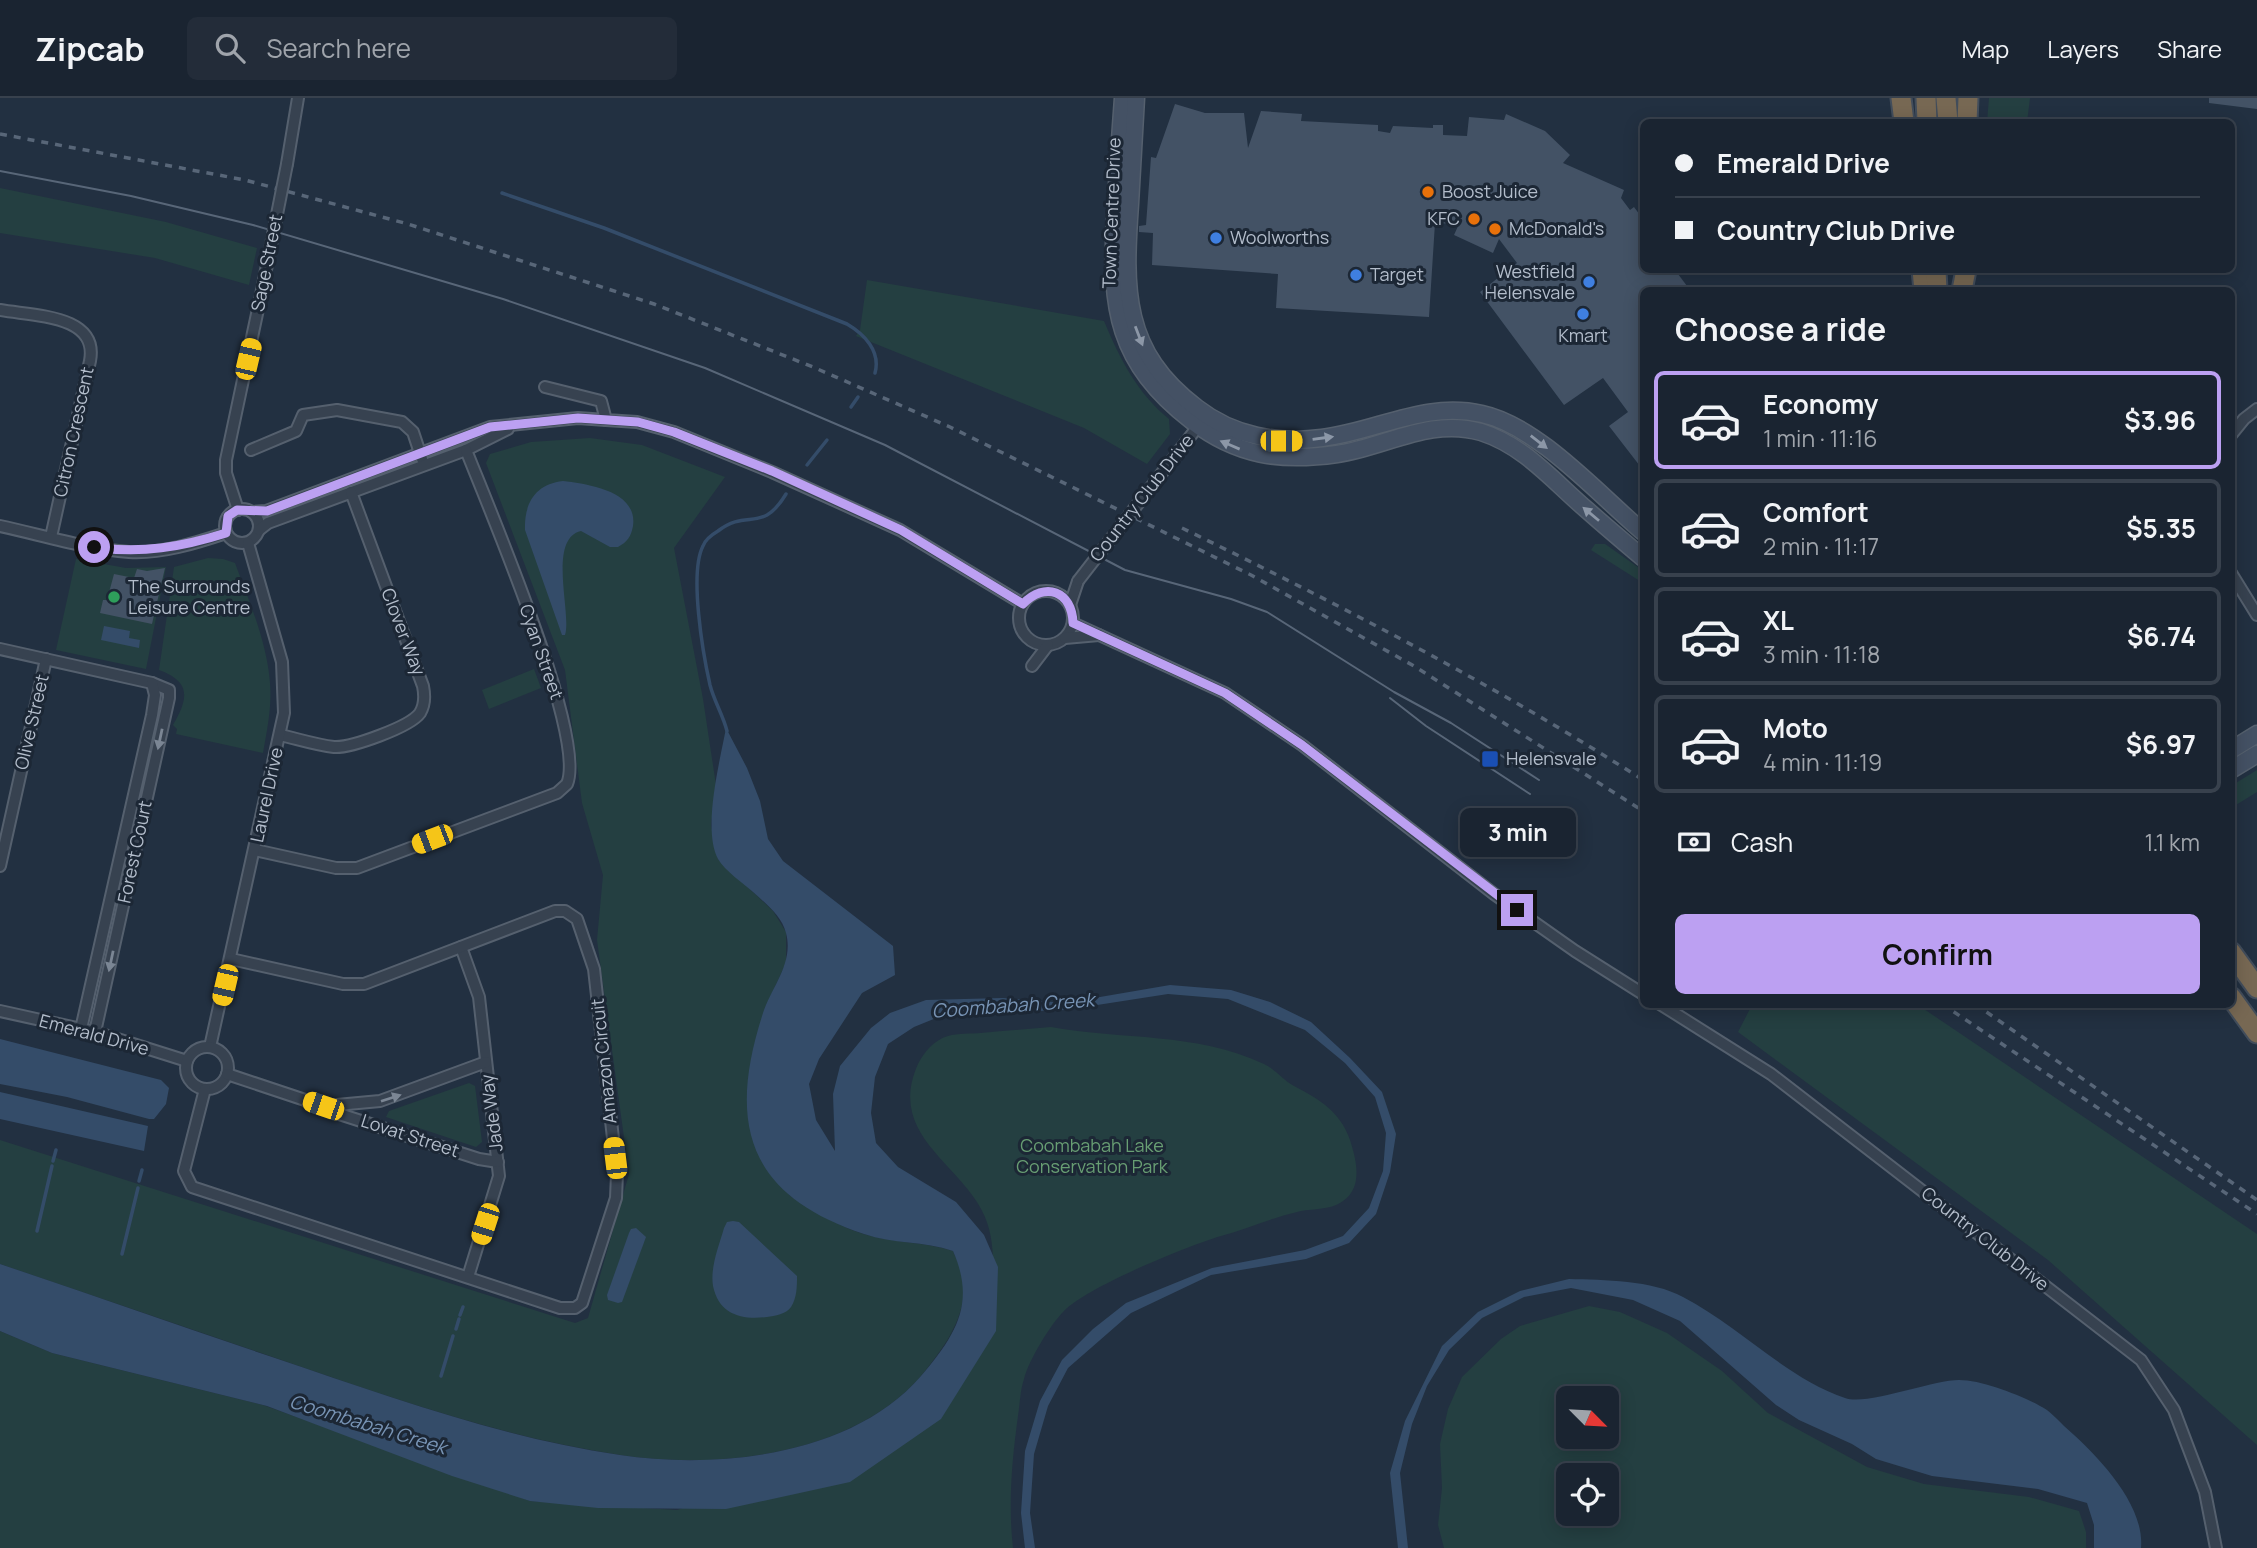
<!DOCTYPE html>
<meta charset="utf-8">
<style>
:root{--surface:#1a2431;--page:#232c39;--text:#f1f3f6;--muted:#9fa4ab;--line:#38414d;--accent:#bca0f2}
body{margin:0;font-family:Manrope,sans-serif;background:var(--page);color:var(--text);height:100vh;display:flex;flex-direction:column;font-size:26px;white-space:nowrap}
*{box-sizing:border-box;margin:0}
p{font-size:23px;color:var(--muted)}
.icon{flex:none;width:38px;height:38px;fill:none;stroke:currentColor;stroke-width:2;stroke-linecap:round;stroke-linejoin:round}
.map{position:relative;flex:1;overflow:hidden}
.drawer{position:absolute;left:1640px;top:189px;width:595px;height:721px;display:flex;flex-direction:column;background:var(--surface);border-radius:10px;box-shadow:0 4px 18px #0003,0 0 0 2px var(--line)}
.drawer>*{flex:none}
.top-card{position:absolute;left:1640px;top:21px;width:595px;height:154px;border-radius:10px;box-shadow:0 4px 18px #0003,0 0 0 2px var(--line);display:grid;align-content:center;height:154px;padding:0 35px;background:var(--surface)}
.needle{width:46px;rotate:114deg}
.controls{position:absolute;left:1556px;top:1288px;display:grid;gap:14px}
.controls a{display:grid;place-items:center;width:63px;height:63px;border-radius:10px;background:var(--surface);box-shadow:0 4px 18px #0003,0 0 0 2px var(--line);font-size:35px}
.end{position:absolute;width:32px;height:32px;margin:-16px;border:9px solid #bca0f2;background:#111;box-shadow:0 0 0 4px #111}
.from{border-radius:50%}
.bubble{position:absolute;height:49px;border-radius:10px;background:var(--surface);box-shadow:0 4px 18px #0003,0 0 0 2px var(--line);font-size:23px;font-weight:700;line-height:49px;text-align:center}
.car{position:absolute;width:21px;height:42px;margin:-21px -10px;border-radius:9px;box-shadow:0 0 5px 2px #0007;background:linear-gradient(#f5c518 24%,#345 0 40%,#f5c518 0 76%,#345 0 86%,#f5c518 0)}
.top-card b{display:flex;align-items:center;gap:24px;height:66px;font-size:26px}
.top-card b+b{border-top:2px solid var(--line)}
.top-card i{width:18px;height:18px;background:var(--text)}
ul{padding:0;list-style:none}
li{display:flex;align-items:center;gap:21px;height:98px;margin:0 14px 10px;padding:0 21px;border:4px solid var(--line);border-radius:10px}
li div{flex:1}
li b{display:block;font-size:26px}
li em{font-style:normal;font-weight:700}
li.on{border-color:var(--accent)}
li>.icon{width:63px;height:63px;stroke-width:1.5}
h2{padding:0 35px;font-size:32px;line-height:84px}
.pay{display:flex;align-items:center;gap:18px;height:77px;padding:0 35px;font-size:26px}
.pay p{margin-inline-start:auto}
.primary-button{display:flex;gap:14px;margin-top:auto;padding:14px 35px}
.primary-button a{flex:1;height:80px;border-radius:10px;background:var(--accent);color:#111;font-size:28px;font-weight:700;line-height:80px;text-align:center}
header{display:flex;align-items:center;gap:42px;box-sizing:border-box;height:98px;padding:0 35px;background:var(--surface);border-bottom:2px solid var(--line)}
header strong{font-size:33px}
nav{display:flex;gap:38px;margin-inline-start:auto;font-size:24px}
.search{width:490px;height:63px;background:var(--page);display:flex;align-items:center;gap:18px;box-sizing:border-box;padding:0 24px;border-radius:10px;color:var(--muted);font-size:26px}
.map>svg:first-child{display:block}
.green{fill:#243f41;fill-rule:evenodd}
.water{fill:#344c69}
.lines{fill:none;stroke-linecap:round;stroke-linejoin:round}
.stream{stroke:#344c69;stroke-width:3.5}
.building{fill:#435265}
.street-casing{stroke:#55606e;stroke-width:14}
.secondary-casing{stroke:#55606e;stroke-width:19}
.highway-casing{stroke:#424d5b;stroke-width:23}
.street{stroke:#374250;stroke-width:10}
.secondary{stroke:#445164;stroke-width:16}
.highway{stroke:#776853;stroke-width:19}
.tram{stroke:#586678;stroke-width:2}
.rail{stroke:#586678;stroke-width:3.5;stroke-dasharray:7 7;stroke-linecap:butt}
.street-bridge-casing{stroke:#55606e;stroke-width:14;stroke-linecap:butt}
.street-bridge{stroke:#374250;stroke-width:10}
.oneway{fill:#8c97a7}
.oneway2{fill:#7b8694}
.route{stroke:#bca0f2;stroke-width:9}
.food-dot{fill:#e8710a;stroke:#1c2735;stroke-width:2.5}
.shop-dot{fill:#3f7fe0;stroke:#1c2735;stroke-width:2.5}
.leisure-dot{fill:#2e9e5b;stroke:#1c2735;stroke-width:2.5}
.transit-dot{fill:#1a4fb4;stroke:#1c2735;stroke-width:2.5}
.labels{text-anchor:middle;stroke-width:6;stroke-linejoin:round;paint-order:stroke}
.poi-label{font-size:18px;fill:#b3bdcb;stroke:#1c2735;text-anchor:start}
.street-label{font-size:18px;fill:#b3bdcb;stroke:#1c2735}
.park-label{font-size:18px;fill:#689e73;stroke:#1c2735}
.water-label{font-size:19px;font-style:italic;fill:#7894b5;stroke:#1c2735}
</style>
<header>
<strong>Zipcab</strong>
<div class="search"><svg class="icon" aria-label="search" viewBox="0 0 24 24"><circle cx="10" cy="10" r="6"/><path d="M15 15l6 6"/></svg>Search here</div>
<nav><a>Map</a><a>Layers</a><a>Share</a></nav>
</header>
<div class="map">
<svg width="2257" height="1450" viewBox="0 0 2257 1450">
<rect width="100%" height="100%" fill="#223041"/>
<!-- green -->
<g class="green">
<path d="M1989 0H2030L2027 24H1987Z"/>
<path d="M0 90 166 124 257 150 249 187 155 160 0 135Z"/>
<path d="M867 182 1104 223C1120 261 1137 295 1169 321L1170 336 1147 366 1084 330 856 238 860 232Z"/>
<path d="M590 340 642 347 725 379 674 450 703 601 716 687 711 727 718 761 773 813 786 834V865L764 912 789 1097C814 1113 839 1129 867 1137 896 1145 925 1144 953 1153 956 1161 962 1170 963 1179 969 1216 944 1250 921 1278 853 1357 718 1372 620 1357 501 1339 383 1297 270 1258 180 1227 90 1197 0 1166V1042L575 1225 588 1220 629 1076 597 842 603 777 582 705 565 572 486 365 490 356 531 344Z"/>
<path d="M1595 446H1605L1642 472 1643 485 1591 452Z"/>
<path d="M208 460 223 461 235 465C249 503 267 544 270 585 272 609 267 632 263 655L176 636 177 631 173 627C188 601 192 584 159 572L174 469Z"/>
<path d="M76 461 126 470 166 469 146 571 56 552Z"/>
<path d="M534 571 541 590 489 611 482 592Z"/>
<path d="M2257 672V694L2231 710V688Z"/>
<path d="M1752 907H1918L2257 1136V1347L2048 1162 1738 934Z"/>
<path d="M1051 929C1122 942 1196 934 1264 966 1275 971 1283 982 1294 988 1325 1004 1346 1018 1354 1056 1358 1073 1359 1092 1343 1103 1329 1113 1312 1110 1297 1114 1271 1120 1247 1131 1221 1138 1187 1148 1087 1189 1064 1213 1050 1227 1029 1262 1024 1281 1020 1293 1020 1306 1018 1318 1012 1362 1008 1406 1013 1450H0V1233L52 1255 263 1307 530 1403 677 1412 895 1339 993 1160C992 1139 989 1123 977 1104 948 1059 889 1031 918 966 924 954 934 942 948 938 958 935 971 936 981 935 1004 933 1027 931 1051 929Z"/>
<path d="M469 985 475 988 482 1044 476 1049 386 1019 389 1013Z"/>
<path d="M1589 1208 1620 1214 1667 1235 1722 1273 1768 1315 1867 1369 1924 1386 2029 1399 2079 1413 2086 1434V1450H1444L1438 1427 1442 1390 1440 1346 1448 1311 1462 1279 1501 1241 1520 1228ZM1568 1300H1606V1339H1568ZM1568 1377H1606V1416H1568Z"/>
</g>
<!-- water -->
<g class="water">
<path d="M563 383C588 386 638 393 633 428 631 439 627 444 618 449H610L581 433C547 441 572 516 565 537H562L525 432C524 406 535 386 563 383Z"/>
<path d="M104 528 130 533 129 540 140 542 139 550 101 542Z"/>
<path d="M726 630 747 670 760 703 768 741 783 763 893 848 895 877 862 895 819 961 809 986 816 1022 835 1053 833 996 840 968 871 930 890 915 926 902 1003 900 1065 905 1170 887 1231 892 1270 904 1311 924 1350 960 1382 994 1396 1036 1390 1074 1376 1116 1349 1145 1306 1161 1211 1177 1131 1215 1068 1270 1048 1308 1034 1356 1030 1415 1035 1450H1025L1021 1415 1025 1353 1040 1303 1062 1262 1093 1231 1126 1205 1212 1170 1305 1152 1343 1138 1369 1110 1383 1073 1386 1035 1375 999 1345 965 1305 932 1228 901 1168 896 1065 912 946 916 914 929 888 946 875 979 871 1015 876 1045 898 1069 956 1104 984 1137 998 1169 996 1233 941 1321 850 1384 726 1411 598 1410 530 1403 452 1378 267 1308 52 1255 0 1233V1166C92 1197 183 1229 275 1260 387 1298 503 1340 620 1357 719 1372 853 1357 921 1278 956 1237 976 1205 953 1153 924 1143 893 1146 864 1136 747 1097 727 1026 763 915 772 888 794 865 786 835 782 818 765 805 753 794 743 785 725 773 718 761 702 731 720 663 726 630Z"/>
<path d="M0 941 161 982 169 990 166 1006 154 1021H149L67 999 0 986Z"/>
<path d="M0 994 148 1028 144 1053 0 1021Z"/>
<path d="M733 1123 739 1124 797 1178C797 1188 797 1200 791 1209 786 1216 775 1218 767 1219 742 1222 719 1217 713 1188 710 1169 719 1148 724 1130L727 1124Z"/>
<path d="M636 1130 646 1139 622 1204 618 1205 608 1202 607 1197 629 1135 631 1131Z"/>
<path d="M1569 1181C1604 1182 1652 1182 1683 1199 1739 1228 1786 1280 1845 1300 1867 1308 1932 1282 1959 1282 1982 1282 2020 1297 2040 1308 2049 1312 2057 1321 2064 1328 2095 1355 2145 1405 2141 1450H2094V1427L2087 1405 2038 1391 1932 1378 1876 1361 1852 1346 1799 1322 1776 1307 1680 1223 1633 1202 1571 1190 1524 1199 1482 1220 1449 1252 1427 1288 1412 1326 1400 1375 1408 1450H1398L1390 1375 1405 1323 1442 1248 1478 1214 1520 1193Z"/>
</g>
<g class="lines">
<!-- stream -->
<g class="stream">
<path d="M502 95 604 130 847 226C864 236 881 253 875 275"/>
<path d="M851 309 858 299"/>
<path d="M807 367 827 342"/>
<path d="M727 633C723 617 714 603 710 587 703 556 689 475 703 448 705 442 713 436 718 433 748 410 762 436 786 396"/>
<path d="M53 1063 56 1052"/>
<path d="M139 1083 142 1072"/>
<path d="M37 1133 52 1068"/>
<path d="M122 1156 138 1090"/>
<path d="M460 1217 463 1209"/>
<path d="M456 1231 459 1221"/>
<path d="M441 1278 453 1238"/>
</g>
</g>
<!-- building -->
<g class="building">
<path d="M2209 0H2257V11L2209 5Z"/>
<path d="M1175 6 1205 15H1244L1248 50 1261 13 1302 16 1301 23 1378 27V33L1390 35 1393 28 1433 30V27H1443V37L1467 38 1469 19 1504 22 1506 16 1545 33 1570 57 1563 65 1624 92 1621 100 1630 112 1634 109 1643 121V172H1675L1690 192H1643V372L1609 328 1628 314 1603 280 1564 307 1480 194 1517 165 1499 141 1493 155 1454 137 1459 126 1435 125 1429 219 1276 210 1278 176 1152 167 1153 135 1139 134V128L1146 127 1151 59 1156 60Z"/>
<path d="M165 470 152 526 100 515 103 502H107L114 476 134 480 137 471 147 473Z"/>
</g>
<g class="lines">
<!-- street casing -->
<g class="street-casing">
<g id="street">
<path d="M287 66 298 0"/>
<path d="M0 212C32 218 99 216 90 263L51 439"/>
<path d="M545 289 601 303 606 322 637 324 674 334 772 374 900 432 1023 506"/>
<path d="M2231 337 2244 321 2257 311"/>
<path d="M251 352 296 333 303 317 337 312 402 324 413 334 422 361"/>
<path d="M1151 389 1203 322"/>
<circle cx="242" cy="428" r="17"/>
<path d="M238 412 226 375V362L261 197"/>
<path d="M252 414 266 413 490 329 578 320 606 322"/>
<path d="M0 428C42 437 86 451 129 454 161 456 196 445 226 435"/>
<path d="M259 432 268 425 466 352 508 331"/>
<path d="M2231 475 2257 517"/>
<circle cx="1046" cy="520" r="27"/>
<path d="M1070 507 1078 483"/>
<path d="M1073 525 1225 595 1302 647 1494 796 1575 853 1643 896"/>
<path d="M1065 540 1099 537"/>
<path d="M0 551 152 585 169 592V600L95 934"/>
<path d="M1032 568 1048 547"/>
<path d="M280 637C298 641 316 647 334 649 351 650 410 629 420 615 425 607 425 598 423 588L351 394"/>
<path d="M255 752 336 770H357L557 695 567 686C587 639 488 408 466 352"/>
<path d="M0 768 46 561"/>
<path d="M461 849 479 899 499 1078 468 1179"/>
<path d="M1660 906 1771 976 2141 1262 2174 1312 2205 1394 2216 1450"/>
<path d="M0 913 95 934 187 963"/>
<path d="M81 931 152 617 155 597 152 585"/>
<path d="M210 949 284 615 282 564 248 445"/>
<circle cx="207" cy="970" r="21"/>
<path d="M227 976 323 1008 333 1014 479 1061 498 1064"/>
<path d="M205 991 184 1073 192 1089 560 1210H575L582 1205 616 1100 617 1076 594 871 577 821 565 813H555L364 886H343L231 861"/>
<path d="M326 1008 380 1003 486 964"/>
</g>
</g>
<!-- secondary casing -->
<g class="secondary-casing">
<g id="secondary">
<path d="M1123 0C1120 41 1117 81 1115 122 1110 210 1117 265 1192 323 1237 358 1281 364 1337 356 1386 349 1430 319 1481 334 1525 348 1553 383 1587 412 1605 428 1624 444 1643 460"/>
<path d="M1136 0C1134 35 1132 71 1130 106 1124 191 1122 254 1197 310 1233 338 1278 346 1322 340 1378 333 1425 303 1482 316 1538 328 1599 397 1643 434"/>
<path d="M2231 652 2257 636"/>
<path d="M2231 672 2257 656"/>
</g>
</g>
<!-- highway casing -->
<g class="highway-casing">
<g id="highway">
<path d="M1901 0 1904 24"/>
<path d="M1926 0 1927 24"/>
<path d="M1946 0 1948 24"/>
<path d="M1967 24 1968 0"/>
<path d="M1922 172 1924 192"/>
<path d="M1936 172 1937 192"/>
<path d="M1962 192 1966 172"/>
<path d="M2231 854 2257 890"/>
<path d="M2231 899 2257 935"/>
</g>
</g>
<!-- street -->
<use href="#street" class="street"/>
<!-- secondary -->
<use href="#secondary" class="secondary"/>
<!-- highway -->
<use href="#highway" class="highway"/>
<!-- tram -->
<g class="tram">
<path d="M0 73 131 98 253 127 503 201 705 270 885 347 1125 472 1231 501 1267 514 1394 594 1451 625 1539 682"/>
<path d="M1390 600 1426 628 1530 696"/>
</g>
<!-- rail -->
<g class="rail">
<path d="M0 36 245 82 408 126 654 206 813 269 950 329 1251 477 1414 568 1643 713"/>
<path d="M1182 430C1340 507 1495 587 1643 682"/>
<path d="M1942 906 2257 1116"/>
<path d="M1975 906 2257 1102"/>
</g>
<!-- street-bridge casing -->
<g class="street-bridge-casing">
<g id="street-bridge">
<path d="M261 197 287 66"/>
<path d="M1078 483 1151 389"/>
</g>
</g>
<!-- street-bridge -->
<use href="#street-bridge" class="street-bridge"/>
</g>
<!-- one-way arrows -->
<defs><path id="oneway-solid" d="M-6-.8H1V-3.2L6.5 0L1 3.2V.8H-6Z" transform="scale(1.75)"/></defs>
<g class="oneway">
<use href="#oneway-solid" transform="translate(1139 238) rotate(69)"/>
<use href="#oneway-solid" transform="translate(1323 340) rotate(-8)"/>
<use href="#oneway-solid" transform="translate(1539 344) rotate(38)"/>
<use href="#oneway-solid" transform="translate(1230 347) rotate(-157)"/>
<use href="#oneway-solid" transform="translate(1591 416) rotate(-140)"/>
</g>
<g class="oneway2">
<use href="#oneway-solid" transform="translate(160 641) rotate(102)"/>
<use href="#oneway-solid" transform="translate(111 863) rotate(102)"/>
<use href="#oneway-solid" transform="translate(391 1000) rotate(-18)"/>
</g>
<g class="lines">
<!-- route -->
<path class="route" d="M94 449C141 456 182 449 226 435L228 418 237 412 267 413 490 329 578 320 638 324 674 334 772 373 901 432 1023 506C1045 483 1072 493 1073 525L1225 595 1302 647 1517 812"/>
</g>
<!-- markers -->
<g class="food-dot">
<circle cx="1428" cy="94" r="7"/>
<circle cx="1474" cy="121" r="7"/>
<circle cx="1495" cy="131" r="7"/>
</g>
<g class="shop-dot">
<circle cx="1216" cy="140" r="7"/>
<circle cx="1356" cy="177" r="7"/>
<circle cx="1589" cy="184" r="7"/>
<circle cx="1583" cy="216" r="7"/>
</g>
<circle class="leisure-dot" cx="114" cy="499" r="7"/>
<rect class="transit-dot" x="1481" y="652" width="18" height="18" rx="3.5"/>
<g class="labels">
<!-- poi labels -->
<g class="poi-label">
<text x="1442" y="100">Boost Juice</text>
<text x="1460" y="127" text-anchor="end">KFC</text>
<text x="1509" y="137">McDonald's</text>
<text x="1230" y="146">Woolworths</text>
<text x="1575" y="180" text-anchor="end">Westfield<tspan x="1575" dy="21">Helensvale</tspan></text>
<text x="1370" y="183">Target</text>
<text x="1583" y="244" text-anchor="middle">Kmart</text>
<text x="128" y="495">The Surrounds<tspan x="128" dy="21">Leisure Centre</tspan></text>
<text x="1506" y="667">Helensvale</text>
</g>
<!-- street labels -->
<g class="street-label">
<text transform="translate(1112 115) rotate(-88)" y="6">Town Centre Drive</text>
<text transform="translate(267 165) rotate(-79)" y="6">Sage Street</text>
<text transform="translate(74 334) rotate(-78)" y="6">Citron Crescent</text>
<text transform="translate(1142 400) rotate(-52)" y="6">Country Club Drive</text>
<text transform="translate(403 534) rotate(69)" y="6">Clover Way</text>
<text transform="translate(541 554) rotate(71)" y="6">Cyan Street</text>
<text transform="translate(32 624) rotate(-77)" y="6">Olive Street</text>
<text transform="translate(267 697) rotate(-78)" y="6">Laurel Drive</text>
<text transform="translate(135 754) rotate(-78)" y="6">Forest Court</text>
<text transform="translate(94 937) rotate(15)" y="6">Emerald Drive</text>
<text transform="translate(604 963) rotate(-96)" y="6">Amazon Circuit</text>
<text transform="translate(492 1015) rotate(-97)" y="6">Jade Way</text>
<text transform="translate(410 1038) rotate(18)" y="6">Lovat Street</text>
<text transform="translate(1985 1141) rotate(38)" y="6">Country Club Drive</text>
</g>
<!-- park labels -->
<g class="park-label">
<text x="1092" y="1054">Coombabah Lake<tspan x="1092" dy="21">Conservation Park</tspan></text>
</g>
<!-- water labels -->
<g class="water-label">
<text transform="translate(1013 907) rotate(-4)" y="7">Coombabah Creek</text>
<text transform="translate(368 1326) rotate(17)" y="7">Coombabah Creek</text>
</g>
</g>
</svg>
<div class="controls">
<a><svg class="needle" viewBox="-14 -14 28 28"><path d="M0-13l5 13h-10z" fill="#e53935"/><path d="M0 13l5-13h-10z" fill="#9fa4ab"/></svg></a>
<a><svg class="icon" aria-label="locate" viewBox="0 0 24 24"><circle cx="12" cy="12" r="6"/><path d="M12 2v4M12 18v4M2 12h4M18 12h4"/></svg></a>
</div>
<i class="end from" style="left:94px;top:449px"></i>
<i class="end" style="left:1517px;top:812px"></i>
<div class="bubble" style="left:1460px;top:710px;width:116px">3 min</div>
<i class="car" style="left:248px;top:261px;rotate:13deg"></i>
<i class="car" style="left:1281px;top:343px;rotate:90deg"></i>
<i class="car" style="left:432px;top:741px;rotate:249deg"></i>
<i class="car" style="left:225px;top:887px;rotate:193deg"></i>
<i class="car" style="left:323px;top:1008px;rotate:289deg"></i>
<i class="car" style="left:615px;top:1060px;rotate:353deg"></i>
<i class="car" style="left:485px;top:1126px;rotate:198deg"></i>
<div class="top-card">
<b><i class="from"></i>Emerald Drive</b>
<b><i></i>Country Club Drive</b>
</div>
<section class="drawer">
<h2>Choose a ride</h2>
<ul>
<li class="on"><svg class="icon" aria-label="car" viewBox="0 0 24 24"><path d="M5 17H2v-5l4-1 3-4h7l3 4 3 1v5h-3M9 17h6M6 11h13"/><circle cx="7" cy="17" r="2"/><circle cx="17" cy="17" r="2"/></svg><div><b>Economy</b><p>1 min · 11:16</p></div><em>$3.96</em></li>
<li><svg class="icon" aria-label="car" viewBox="0 0 24 24"><path d="M5 17H2v-5l4-1 3-4h7l3 4 3 1v5h-3M9 17h6M6 11h13"/><circle cx="7" cy="17" r="2"/><circle cx="17" cy="17" r="2"/></svg><div><b>Comfort</b><p>2 min · 11:17</p></div><em>$5.35</em></li>
<li><svg class="icon" aria-label="car" viewBox="0 0 24 24"><path d="M5 17H2v-5l4-1 3-4h7l3 4 3 1v5h-3M9 17h6M6 11h13"/><circle cx="7" cy="17" r="2"/><circle cx="17" cy="17" r="2"/></svg><div><b>XL</b><p>3 min · 11:18</p></div><em>$6.74</em></li>
<li><svg class="icon" aria-label="car" viewBox="0 0 24 24"><path d="M5 17H2v-5l4-1 3-4h7l3 4 3 1v5h-3M9 17h6M6 11h13"/><circle cx="7" cy="17" r="2"/><circle cx="17" cy="17" r="2"/></svg><div><b>Moto</b><p>4 min · 11:19</p></div><em>$6.97</em></li>
</ul>
<div class="pay"><svg class="icon" aria-label="cash" viewBox="0 0 24 24"><path d="M3 7h18v10H3z"/><circle cx="12" cy="12" r="2"/></svg>Cash<p>1.1 km</p></div>
<div class="primary-button"><a>Confirm</a></div>
</section>
</div>
